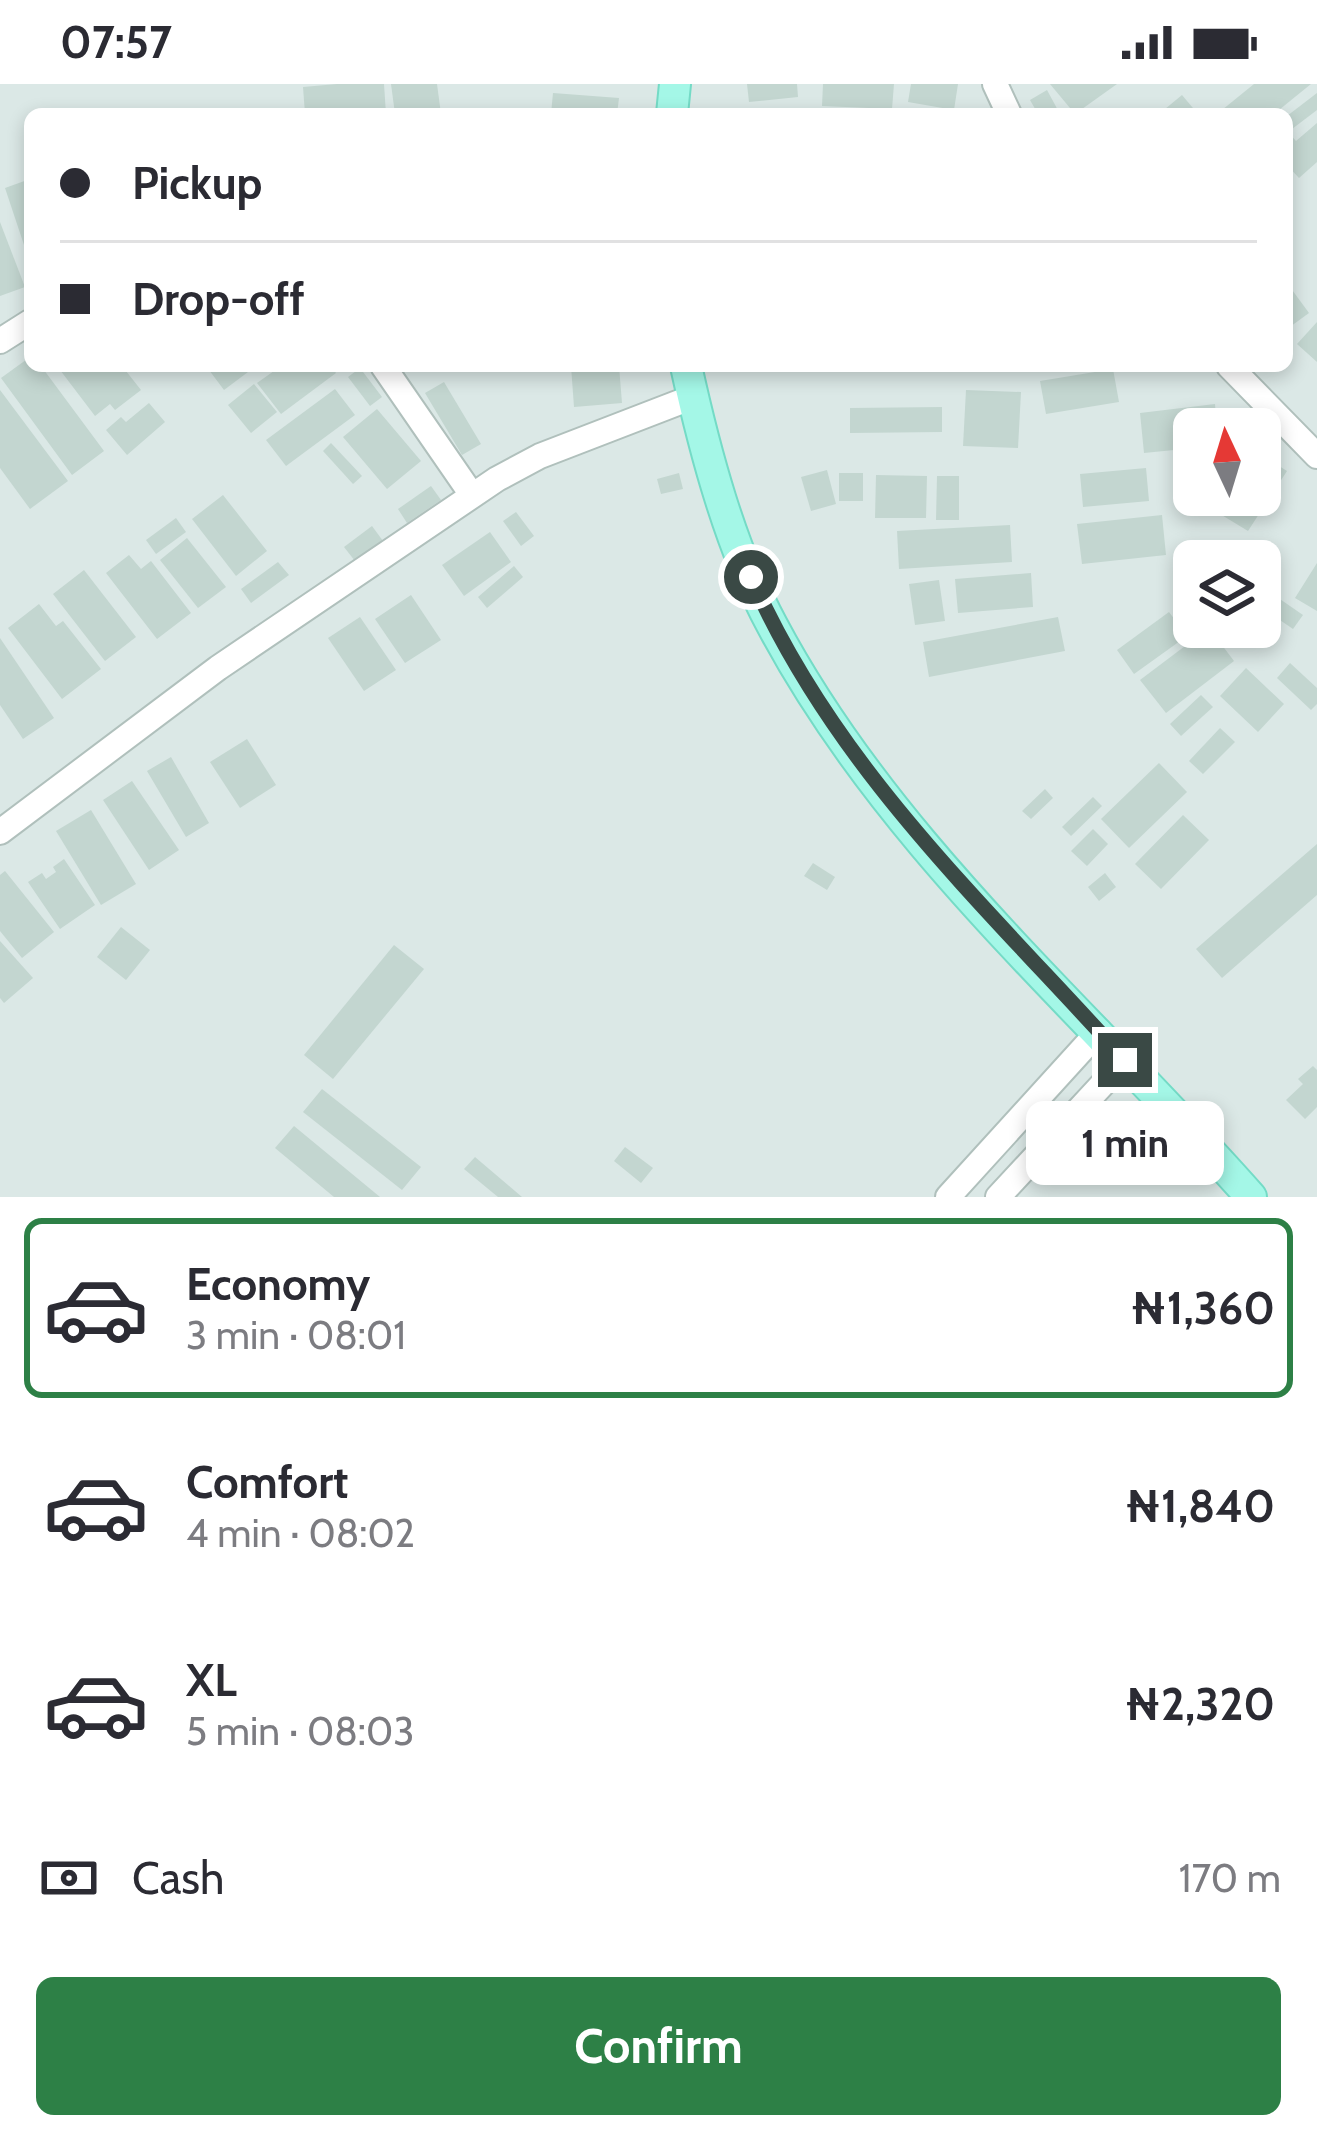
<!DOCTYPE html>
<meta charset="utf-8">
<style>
:root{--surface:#fff;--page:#f7f7f7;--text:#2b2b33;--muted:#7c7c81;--line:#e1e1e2;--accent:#2d8046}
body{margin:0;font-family:Cabin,sans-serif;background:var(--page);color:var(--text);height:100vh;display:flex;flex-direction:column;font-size:45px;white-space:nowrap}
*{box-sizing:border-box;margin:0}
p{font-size:39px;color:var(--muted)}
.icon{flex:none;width:66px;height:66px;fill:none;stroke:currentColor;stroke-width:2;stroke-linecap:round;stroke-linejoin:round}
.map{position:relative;height:1113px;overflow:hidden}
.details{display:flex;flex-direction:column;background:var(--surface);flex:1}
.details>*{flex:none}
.top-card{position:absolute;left:24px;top:24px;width:1269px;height:264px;border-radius:18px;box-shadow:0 6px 18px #0003;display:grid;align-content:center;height:264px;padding:0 36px;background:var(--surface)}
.needle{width:78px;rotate:356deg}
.buttons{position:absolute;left:1173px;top:324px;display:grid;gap:24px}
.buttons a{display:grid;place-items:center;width:108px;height:108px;border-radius:18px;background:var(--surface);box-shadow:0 6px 18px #0003;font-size:60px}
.end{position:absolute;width:54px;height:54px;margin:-27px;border:15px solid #3a4945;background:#fff;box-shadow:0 0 0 6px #fff}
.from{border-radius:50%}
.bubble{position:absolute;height:84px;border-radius:18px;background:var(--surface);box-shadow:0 6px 18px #0003;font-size:39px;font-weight:800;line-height:84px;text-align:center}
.top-card b{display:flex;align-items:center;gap:42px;height:114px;font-size:45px}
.top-card b+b{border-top:3px solid var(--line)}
.top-card i{width:30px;height:30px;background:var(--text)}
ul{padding:21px 0 0;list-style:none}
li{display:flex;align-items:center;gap:36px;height:180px;margin:0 24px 18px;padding:0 12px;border:6px solid transparent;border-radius:18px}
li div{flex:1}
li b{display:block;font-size:45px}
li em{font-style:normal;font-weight:800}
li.active{border-color:var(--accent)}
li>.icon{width:108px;height:108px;stroke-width:1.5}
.pay{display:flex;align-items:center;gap:30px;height:132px;padding:0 36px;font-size:45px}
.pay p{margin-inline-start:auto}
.primary-button{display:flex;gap:24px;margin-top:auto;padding:24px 36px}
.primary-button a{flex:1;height:138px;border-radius:18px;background:var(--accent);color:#fff;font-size:48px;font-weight:800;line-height:138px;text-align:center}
.status{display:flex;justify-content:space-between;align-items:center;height:84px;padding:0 60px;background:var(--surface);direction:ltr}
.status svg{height:33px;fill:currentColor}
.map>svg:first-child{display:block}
.residential{fill:#dbe8e6;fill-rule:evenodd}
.building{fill:#c3d6d0}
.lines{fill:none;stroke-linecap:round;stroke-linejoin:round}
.minor-casing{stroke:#b0c0bc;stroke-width:28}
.major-casing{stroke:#74dbc6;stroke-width:34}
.minor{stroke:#fff;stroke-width:24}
.major{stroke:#a4f7e7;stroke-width:30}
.route{stroke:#3a4945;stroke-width:15}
</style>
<div class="status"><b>07:57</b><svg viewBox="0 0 49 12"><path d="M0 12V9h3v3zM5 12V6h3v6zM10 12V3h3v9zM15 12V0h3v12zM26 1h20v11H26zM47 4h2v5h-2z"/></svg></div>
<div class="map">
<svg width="1317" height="1113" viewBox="0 0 1317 1113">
<rect width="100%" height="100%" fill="#edf5f3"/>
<!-- residential -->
<path class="residential" d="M0 0H1317V1113H0ZM30 30H1287V282H30ZM1194 345H1260V411H1194ZM1194 477H1260V543H1194Z"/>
<!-- building -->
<g class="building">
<path d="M337 0H384L386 30H305L303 3Z"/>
<path d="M391 0H437L441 30H395Z"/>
<path d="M747 0H797L798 13 749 18Z"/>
<path d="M823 0H894L892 25 822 22Z"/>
<path d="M911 0H958L954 26 908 18Z"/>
<path d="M1050 0H1117L1075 30Z"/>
<path d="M1254 0H1311L1274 30H1217Z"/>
<path d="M1047 6 1060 30H1038L1030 16Z"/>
<path d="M553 9 619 14 617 30H551Z"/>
<path d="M1317 9V26L1292 45 1287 32Z"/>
<path d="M1182 11 1198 30H1159Z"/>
<path d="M1317 39V78L1299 94 1287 81V47L1296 57Z"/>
<path d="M30 95V176H29L5 104Z"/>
<path d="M0 138 25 203 0 212Z"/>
<path d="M1287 199 1309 229 1287 245Z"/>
<path d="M1317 238V278L1297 260Z"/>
<path d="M30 273V282H41L104 367 72 391 1 294Z"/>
<path d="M57 282H122L141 306 115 326 110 320 95 332Z"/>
<path d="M206 282H256L224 306Z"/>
<path d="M281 282H331L336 289 281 330 257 299Z"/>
<path d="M571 282H619L622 319 574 323Z"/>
<path d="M360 284 382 313 370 322 348 293Z"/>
<path d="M1113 285 1119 318 1046 330 1040 297Z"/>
<path d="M444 298 481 360 462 371 425 309Z"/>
<path d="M254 300 277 328 251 349 228 321Z"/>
<path d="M335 305 355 331 286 382 266 356Z"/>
<path d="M0 306 68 397 30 425 0 384Z"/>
<path d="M966 306 1021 308 1018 364 963 362Z"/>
<path d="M149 319 165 338 127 371 106 346 121 333 126 338Z"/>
<path d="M1215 320 1217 345H1194V364L1144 369 1140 329Z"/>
<path d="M942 323V348L850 349V324Z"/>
<path d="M377 325 421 377 387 405 343 353Z"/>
<path d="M331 359 362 392 353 400 323 367Z"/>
<path d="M1260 370 1287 387 1248 447 1220 430 1232 411H1260Z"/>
<path d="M1146 384 1149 417 1083 423 1080 390Z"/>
<path d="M827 386 836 420 811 427 801 393Z"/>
<path d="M679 389 683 405 661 410 657 395Z"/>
<rect x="839" y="389" width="24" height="28"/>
<path d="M876 391 927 392 926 434H875Z"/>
<path d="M937 392H959V436H936Z"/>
<path d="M431 402 441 416 407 439 398 425Z"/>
<path d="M223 411 267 467 236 492 192 435Z"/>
<path d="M516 428 534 452 521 462 503 437Z"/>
<path d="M1162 431 1166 471 1082 480 1077 440Z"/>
<path d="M176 434 186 448 156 470 146 456Z"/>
<path d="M1010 441 1012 478 899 485 897 447Z"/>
<path d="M372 442 383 457 355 477 344 463Z"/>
<path d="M490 448 511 478 464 512 442 481Z"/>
<path d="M187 454 226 503 198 524 160 476Z"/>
<path d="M129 471 141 485 151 477 191 529 157 555 106 489Z"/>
<path d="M278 478 289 491 251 519 241 505Z"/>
<path d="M1317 479V527L1295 514Z"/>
<path d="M514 482 523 493 487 524 478 513Z"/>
<path d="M84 486 136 553 105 577 53 510Z"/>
<path d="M1031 489 1033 523 958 529 955 495Z"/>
<path d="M939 496 945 537 915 541 909 500Z"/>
<path d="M411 511 441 556 405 579 375 535Z"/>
<path d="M1274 511 1303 531 1293 545 1264 525Z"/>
<path d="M39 520 56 542 63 537 101 585 62 615 8 544Z"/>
<path d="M1169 528 1187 552 1134 590 1117 566Z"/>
<path d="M360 533 396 586 364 607 328 554Z"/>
<path d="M1058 533 1065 567 929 593 923 558Z"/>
<path d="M1209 544 1234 577 1166 629 1140 596Z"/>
<path d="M0 554 54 634 23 655 0 621Z"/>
<path d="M1290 579 1317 604V620L1311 626 1277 594Z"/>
<path d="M1246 584 1284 620 1258 648 1220 612Z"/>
<path d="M1201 611 1213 623 1181 652 1170 640Z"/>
<path d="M1220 644 1235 658 1203 690 1189 677Z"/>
<path d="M247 655 276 701 240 724 210 678Z"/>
<path d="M171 673 209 739 186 753 147 687Z"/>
<path d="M1159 679 1187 708 1129 764 1101 735Z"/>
<path d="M132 697 179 766 149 786 103 716Z"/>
<path d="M1045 705 1053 714 1031 735 1022 727Z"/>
<path d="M1093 713 1102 722 1071 752 1062 743Z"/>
<path d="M91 726 136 800 101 821 56 747Z"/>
<path d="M1183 731 1209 756 1161 805 1135 780Z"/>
<path d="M1093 745 1108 760 1087 782 1071 767Z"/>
<path d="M1317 760V811L1222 894 1196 865Z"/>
<path d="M64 775 95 821 60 845 28 798 42 789 46 795 56 788 53 783Z"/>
<path d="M813 779 835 793 827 806 804 792Z"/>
<path d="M5 787 54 848 22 874 0 847V791Z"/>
<path d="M1105 789 1116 803 1099 817 1088 803Z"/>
<path d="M121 843 150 866 126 896 97 873Z"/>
<path d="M0 857 33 894 4 919 0 914Z"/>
<path d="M394 861 424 885 333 995 304 971Z"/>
<path d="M1313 982 1317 986V1023L1305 1035 1286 1016 1303 1000 1298 995Z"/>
<path d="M322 1005 421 1083 402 1106 303 1028Z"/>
<path d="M294 1042 380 1113H334L275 1064Z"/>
<path d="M625 1063 653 1084 641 1099 614 1077Z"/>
<path d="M475 1073 522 1113H498L464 1085Z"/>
</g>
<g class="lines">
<!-- minor casing -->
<g class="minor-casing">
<g id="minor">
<path d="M995 0 1009 30"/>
<path d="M0 257 30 238"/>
<path d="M383 282 472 411"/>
<path d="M1229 282 1317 372"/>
<path d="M0 748 218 584 497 395 540 372 693 313"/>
<path d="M948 1113 1099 947"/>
<path d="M998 1113 1125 976"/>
</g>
</g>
<!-- major casing -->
<g class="major-casing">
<g id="major">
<path d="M672 30 675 0"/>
<path d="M686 282C705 368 730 463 772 541 889 762 1088 928 1251 1113"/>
</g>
</g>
<!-- minor -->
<use href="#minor" class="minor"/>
<!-- major -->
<use href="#major" class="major"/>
</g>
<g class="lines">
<!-- route -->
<path class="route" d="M751 493C835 685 988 824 1125 976"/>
</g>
</svg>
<div class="buttons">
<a><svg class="needle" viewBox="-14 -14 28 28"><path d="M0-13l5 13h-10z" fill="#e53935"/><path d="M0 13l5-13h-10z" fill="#7c7c81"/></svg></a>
<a><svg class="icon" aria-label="layers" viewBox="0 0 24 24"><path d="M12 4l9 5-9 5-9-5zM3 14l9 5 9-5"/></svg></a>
</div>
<i class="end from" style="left:751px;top:493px"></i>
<i class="end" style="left:1125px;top:976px"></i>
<div class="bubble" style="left:1026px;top:1017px;width:198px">1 min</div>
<div class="top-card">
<b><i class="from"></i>Pickup</b>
<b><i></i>Drop-off</b>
</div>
</div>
<section class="details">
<ul>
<li class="active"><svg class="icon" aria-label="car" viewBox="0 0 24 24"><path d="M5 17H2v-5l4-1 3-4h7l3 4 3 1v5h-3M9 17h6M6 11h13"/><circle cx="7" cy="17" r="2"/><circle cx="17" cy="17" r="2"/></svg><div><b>Economy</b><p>3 min · 08:01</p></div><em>₦1,360</em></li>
<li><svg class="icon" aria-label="car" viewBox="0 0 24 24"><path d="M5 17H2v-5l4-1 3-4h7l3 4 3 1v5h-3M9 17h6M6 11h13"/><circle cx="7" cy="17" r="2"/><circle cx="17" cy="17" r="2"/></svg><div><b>Comfort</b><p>4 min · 08:02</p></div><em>₦1,840</em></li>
<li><svg class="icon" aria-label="car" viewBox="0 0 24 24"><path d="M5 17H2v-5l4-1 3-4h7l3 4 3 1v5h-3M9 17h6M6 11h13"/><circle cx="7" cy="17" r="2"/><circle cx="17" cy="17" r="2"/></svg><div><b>XL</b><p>5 min · 08:03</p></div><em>₦2,320</em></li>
</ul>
<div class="pay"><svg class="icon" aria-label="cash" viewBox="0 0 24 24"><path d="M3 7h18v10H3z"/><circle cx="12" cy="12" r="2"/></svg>Cash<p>170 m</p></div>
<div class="primary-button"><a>Confirm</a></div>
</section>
